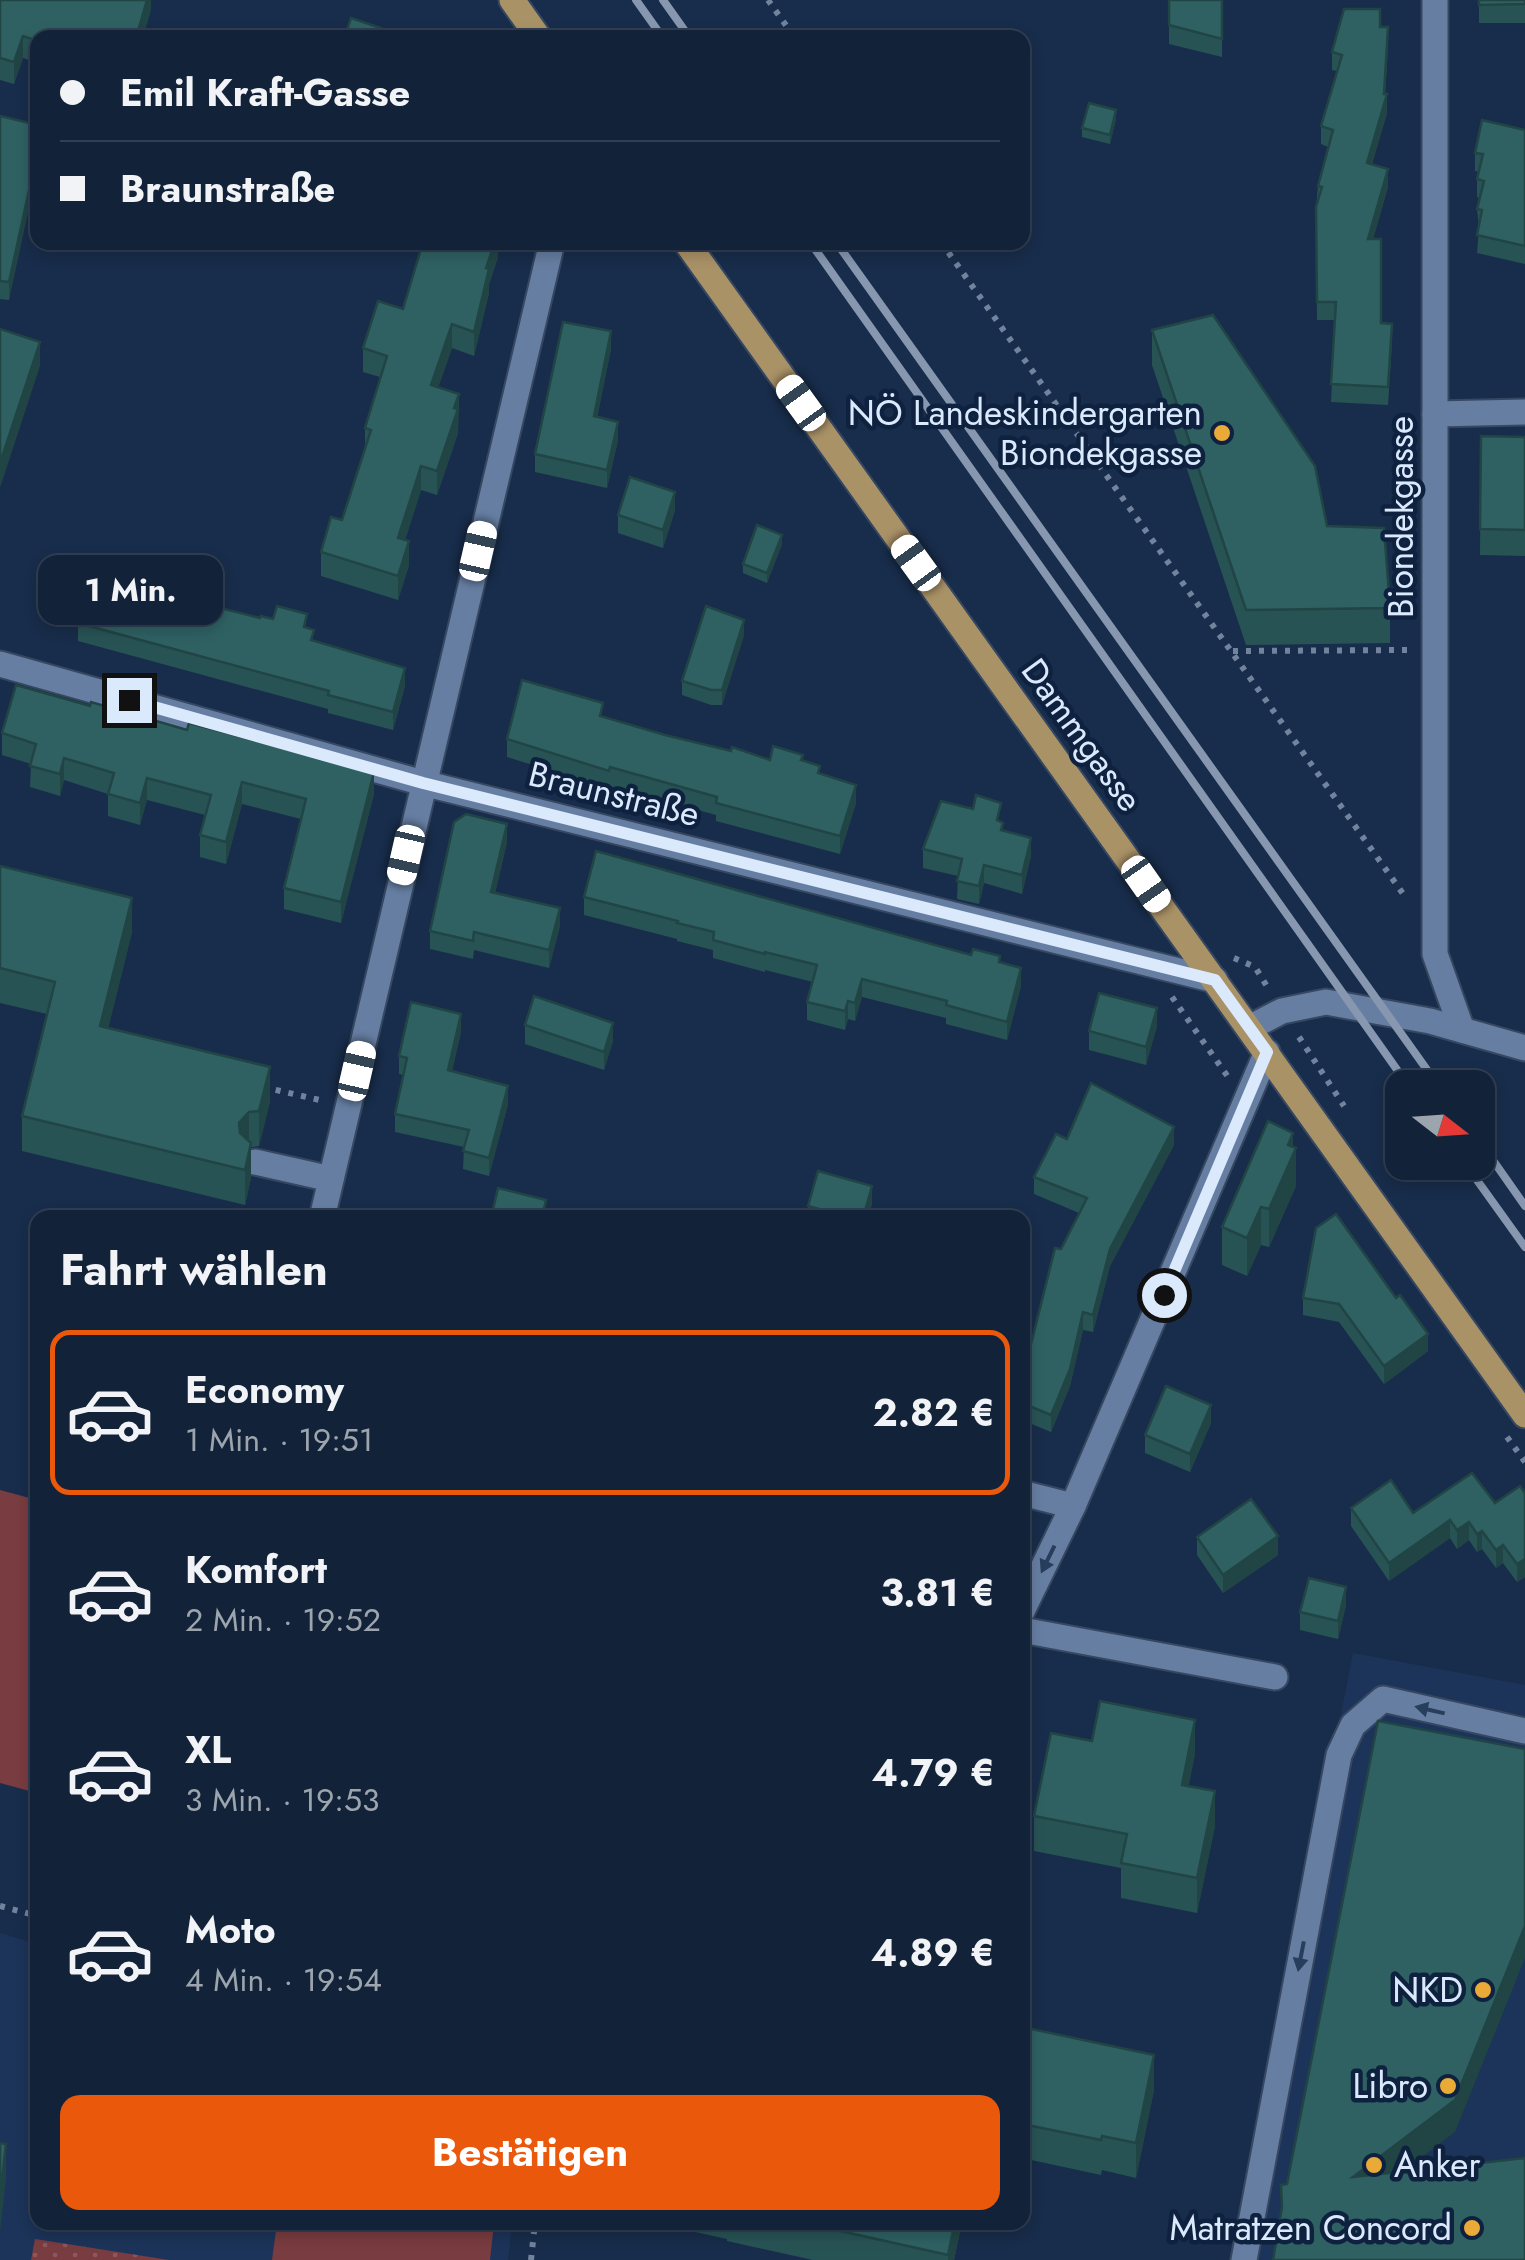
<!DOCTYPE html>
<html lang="de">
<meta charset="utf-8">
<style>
:root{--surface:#122238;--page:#1f2f43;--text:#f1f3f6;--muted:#9ca4ae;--line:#313f53;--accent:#ea580c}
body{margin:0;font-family:Jost,sans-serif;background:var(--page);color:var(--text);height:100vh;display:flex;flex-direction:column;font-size:38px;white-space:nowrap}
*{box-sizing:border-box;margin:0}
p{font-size:32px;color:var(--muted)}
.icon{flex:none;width:55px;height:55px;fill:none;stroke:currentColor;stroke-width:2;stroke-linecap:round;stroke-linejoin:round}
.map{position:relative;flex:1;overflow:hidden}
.panel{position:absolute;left:30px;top:1210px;width:1000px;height:1020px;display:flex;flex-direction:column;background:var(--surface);border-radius:20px;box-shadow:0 5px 15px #0003,0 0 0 2px var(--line)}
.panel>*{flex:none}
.top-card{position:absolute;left:30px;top:30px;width:1000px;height:220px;border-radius:20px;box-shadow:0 5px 15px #0003,0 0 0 2px var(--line);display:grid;align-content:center;height:220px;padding:0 30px;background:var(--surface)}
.needle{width:65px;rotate:107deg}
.tools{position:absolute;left:1385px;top:1070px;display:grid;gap:20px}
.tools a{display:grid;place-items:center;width:110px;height:110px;border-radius:20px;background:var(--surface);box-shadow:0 5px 15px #0003,0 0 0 2px var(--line);font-size:50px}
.end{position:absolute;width:45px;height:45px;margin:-22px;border:12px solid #dbe9fd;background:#111;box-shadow:0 0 0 5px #111}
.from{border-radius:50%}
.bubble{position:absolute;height:70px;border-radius:20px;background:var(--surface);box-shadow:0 5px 15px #0003,0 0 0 2px var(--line);font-size:32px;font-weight:700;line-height:70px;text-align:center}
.car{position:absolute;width:30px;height:60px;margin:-30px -15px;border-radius:12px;box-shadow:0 0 8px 2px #0007;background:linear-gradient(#fff 24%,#345 0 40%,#fff 0 76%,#345 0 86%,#fff 0)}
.top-card b{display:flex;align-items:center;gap:35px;height:95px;font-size:38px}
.top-card b+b{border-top:2px solid var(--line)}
.top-card i{width:25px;height:25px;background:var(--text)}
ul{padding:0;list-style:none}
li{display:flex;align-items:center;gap:30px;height:165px;margin:0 20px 15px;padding:0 10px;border:5px solid transparent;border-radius:20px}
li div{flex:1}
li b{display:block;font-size:38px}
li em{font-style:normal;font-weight:700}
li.on{border-color:var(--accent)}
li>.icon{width:90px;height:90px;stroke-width:1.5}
h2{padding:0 30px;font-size:45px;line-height:120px}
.button{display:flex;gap:20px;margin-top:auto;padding:20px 30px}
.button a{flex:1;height:115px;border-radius:20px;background:var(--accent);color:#fff;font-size:40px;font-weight:700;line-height:115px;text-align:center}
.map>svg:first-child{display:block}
.built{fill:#1c3459}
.grass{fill:url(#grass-dots)}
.pitch{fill:#793c40}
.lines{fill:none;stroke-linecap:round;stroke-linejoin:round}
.minor-casing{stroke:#364761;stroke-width:29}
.major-casing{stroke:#364761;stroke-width:29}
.path{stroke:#72839d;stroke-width:6;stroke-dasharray:5 8;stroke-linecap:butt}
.minor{stroke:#667ea2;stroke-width:25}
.major{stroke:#aa9267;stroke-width:25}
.rail{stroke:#8697af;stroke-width:8}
.wall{fill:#285355}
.shaded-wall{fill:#214445}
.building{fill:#2f6163;stroke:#214445;stroke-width:2.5}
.oneway{fill:#283e5d}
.route{stroke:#dbe9fd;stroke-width:12}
.poi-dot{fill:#eaaa38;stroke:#0e2240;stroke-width:4}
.labels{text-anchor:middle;stroke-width:9;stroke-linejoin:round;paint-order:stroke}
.poi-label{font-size:35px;fill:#dbe9fd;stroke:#0e2240;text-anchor:end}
.street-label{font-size:35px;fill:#dbe9fd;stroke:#0e2240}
</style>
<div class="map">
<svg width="1525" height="2260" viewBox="0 0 1525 2260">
<defs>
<pattern id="grass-dots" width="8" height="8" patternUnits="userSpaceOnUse" patternTransform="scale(2.5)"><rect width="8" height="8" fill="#793c40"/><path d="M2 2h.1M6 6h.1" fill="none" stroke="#8b585c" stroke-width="1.8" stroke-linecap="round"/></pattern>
</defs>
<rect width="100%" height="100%" fill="#182d4b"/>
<!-- built -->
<g class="built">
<path d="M1353 1653 1525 1685V2260H1234Z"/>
<path d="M0 1933 37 1944 38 2222 512 2223 508 2260H0Z"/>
</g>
<!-- grass -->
<path class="grass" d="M35 2239 169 2260H31Z"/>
<!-- pitch -->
<g class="pitch">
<path d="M0 1490 37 1500V1793L0 1783Z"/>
<path d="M277 2223 494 2222V2223L490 2260H272Z"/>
</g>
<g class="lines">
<!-- minor casing -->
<g class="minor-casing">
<g id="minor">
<path d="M1435 0V954L1462 1030"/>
<path d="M1435 414 1525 412"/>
<path d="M0 664 423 783 1215 980"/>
<path d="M1249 1028 1282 1011 1326 1002 1430 1021 1525 1048"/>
<path d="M255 1162 331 1179"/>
<path d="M322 1218 552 242"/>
<path d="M1022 1493 1073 1506"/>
<path d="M1022 1611 1073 1506 1267 1052"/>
<path d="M1022 1630 1275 1677"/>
<path d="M1244 2260 1339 1755 1353 1725 1383 1699 1525 1731"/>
</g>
</g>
<!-- major casing -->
<g class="major-casing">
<g id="major">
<path d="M512 0 539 38"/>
<path d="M686 242 1525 1415"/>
</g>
</g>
<!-- path -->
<g class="path">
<path d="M768 0 795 38"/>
<path d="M941 242 1406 898"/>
<path d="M1233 651 1410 650"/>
<path d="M1234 958 1255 967 1268 988"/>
<path d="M1172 997 1228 1077"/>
<path d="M1299 1037 1344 1106"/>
<path d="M263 1087 324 1101"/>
<path d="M1507 1437 1525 1462"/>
<path d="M0 1906 38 1916"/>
<path d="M1435 2138 1443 2175"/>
<path d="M531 2260 535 2222"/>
</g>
<!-- minor -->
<use href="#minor" class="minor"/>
<!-- major -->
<use href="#major" class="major"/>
<!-- rail -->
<g class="rail">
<path d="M636 0 663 38"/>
<path d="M663 0 690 38"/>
<path d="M810 242 1410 1088"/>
<path d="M836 242 1440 1088"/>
<path d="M1478 1139 1525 1206"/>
<path d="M1464 1162 1525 1247"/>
</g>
</g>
<!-- wall -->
<g class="wall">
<path d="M0 0H151V10L38 38V63L23 58 14 84 0 80Z"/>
<path d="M1169 0H1222V57L1169 44Z"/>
<rect x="1479" y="0" width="46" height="23"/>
<path d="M1380 27 1388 46 1385 94 1387 113 1372 164 1388 187 1373 239 1381 323 1392 342 1388 405 1331 402 1335 320H1317L1316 207 1318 186 1328 147 1321 144V126L1337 71 1332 70V52Z"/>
<path d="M0 116 38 125 9 300 0 299Z"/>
<path d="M1116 119 1110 144 1082 137V128Z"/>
<path d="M1525 130V264L1477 253 1479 227 1477 209 1480 198 1477 197V179L1479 172 1475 171V153Z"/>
<path d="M498 242V257L489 284V293L474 356 452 348 438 387 459 394 458 433 437 495 421 490 405 540 409 565 398 600 321 576V552L342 520 365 449V428L380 377 363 372V348L403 309Z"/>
<path d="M1152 330 1327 526 1390 608V643L1246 645 1152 365Z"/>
<path d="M611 349 597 417 618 440 607 488 535 472V454Z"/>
<path d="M1481 436 1525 437V556L1480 555Z"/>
<path d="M675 510 663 548 618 533V515Z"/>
<path d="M782 544 767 583 743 573V564Z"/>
<path d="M260 618 307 628 314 641 405 686 393 730 328 713V709L78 641V623Z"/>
<path d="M744 635 722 705H711L682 695V681Z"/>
<path d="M603 717 665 735 770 760H803L856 803 840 854 716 821V815L610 786 609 789 507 757V739Z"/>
<path d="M2 733 374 794 341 923 284 909V888L301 819 242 804 226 864 200 857V835L205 815 147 800 140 825 108 816V794L64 780 60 796 30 787 31 764 2 755Z"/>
<path d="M973 809 1001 822 1003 831 1031 856 1022 894 984 883 979 904 957 899 958 876 923 868V849Z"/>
<path d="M507 842 495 893 560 926 549 968 474 950 473 959 430 949V931Z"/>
<path d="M0 866 132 932 108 1028 270 1102 259 1146 251 1147V1178L245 1205 22 1151V1116L47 1014 0 1003Z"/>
<path d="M584 897 1000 962 1021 986 1007 1040 946 1024V1018L862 997 855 1021 848 1019 845 1030 807 1020V1002L813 982 765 970V972L713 958V950L677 941V939L584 915Z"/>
<path d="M525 1025 613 1041 604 1070 525 1044Z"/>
<path d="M1157 1026 1146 1065 1089 1050V1031Z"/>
<path d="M461 1032 452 1071 508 1104 489 1176 463 1169 464 1147 395 1132V1114L403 1075 399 1074V1056Z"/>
<path d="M1067 1139 1174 1145 1110 1266 1093 1332 1083 1330 1070 1386 1051 1432 1022 1420V1350L1029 1352 1061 1249 1079 1213 1034 1194V1177Z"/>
<path d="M1293 1147 1296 1186 1269 1247 1261 1245 1247 1276 1222 1265V1227Z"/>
<path d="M872 1204 868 1218H808V1206Z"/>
<path d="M1336 1214 1428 1351 1384 1384 1339 1322 1303 1315V1298Z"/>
<path d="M1211 1423 1190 1472 1145 1453V1435Z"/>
<path d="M1525 1493V1577L1517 1582 1503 1563 1496 1568 1482 1549 1477 1552 1469 1540 1457 1549 1450 1538 1389 1581 1351 1526V1508L1413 1513 1495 1503Z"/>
<path d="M1197 1537 1278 1555 1223 1593 1197 1555Z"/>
<path d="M1346 1605 1338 1639 1300 1630V1612Z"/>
<path d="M1092 1741 1195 1754 1188 1786 1215 1826 1197 1913 1121 1898V1868L1034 1851V1816Z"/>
<path d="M1022 2027 1154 2090 1136 2178 1102 2170 1101 2175 1022 2158Z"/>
<path d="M664 2222H962L954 2260H813L727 2241V2239L664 2225Z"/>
</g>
<!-- shaded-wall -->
<g class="shaded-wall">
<path d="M147 0H151V10L143 38H136Z"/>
<path d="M1388 27 1384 103 1387 94V113L1367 181V163Z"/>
<path d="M23 36V58L14 84V62Z"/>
<path d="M1116 110V119L1110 144V135Z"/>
<path d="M38 149V167L9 300V282Z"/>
<path d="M1388 169V187L1368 257V239Z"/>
<path d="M495 242H498V257L489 284V293L474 356V332L486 268Z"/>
<path d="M452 324V348L431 409V385Z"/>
<path d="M611 331V349L594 434V416Z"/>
<path d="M40 342V366L0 488V463Z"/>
<path d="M459 394 458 433 437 495V471Z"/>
<path d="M618 422V440L607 488V470Z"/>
<path d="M421 466V490L398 562V538Z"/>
<path d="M675 492V510L663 548V530Z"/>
<path d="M782 535V544L767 583V573Z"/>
<path d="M409 541V565L398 600V576Z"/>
<path d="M744 620V635L722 705V690Z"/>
<path d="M405 668V686L393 730V712Z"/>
<path d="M64 758V780L60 796V774Z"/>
<path d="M374 772V794L341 923V902Z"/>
<path d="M147 778V800L140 825V803Z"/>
<path d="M242 782V804L226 864V842Z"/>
<path d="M856 785V803L840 854V836Z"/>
<path d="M507 824V842L491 911V892Z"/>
<path d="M1031 838V856L1022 894V875Z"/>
<path d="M984 865V883L979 904V886Z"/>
<path d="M132 898V932L100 1061V1026Z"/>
<path d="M560 908V926L549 968V950Z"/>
<path d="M1021 968V986L1007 1040V1022Z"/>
<path d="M862 979V997L855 1021V1003Z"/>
<path d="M848 1001V1019L845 1030V1011Z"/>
<path d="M1157 1008V1026L1146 1065V1047Z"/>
<path d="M461 1014V1032L448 1088V1070Z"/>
<path d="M613 1023V1041L604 1070V1052Z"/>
<path d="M270 1067V1102L259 1146V1111Z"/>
<path d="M508 1086V1104L489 1176V1158Z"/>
<path d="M249 1112V1147L239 1158V1123Z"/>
<path d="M1174 1127V1145L1110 1266 1093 1332V1315L1110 1249Z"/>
<path d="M1293 1133V1156L1296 1148V1186L1269 1247V1209L1288 1145Z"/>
<path d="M251 1143V1178L245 1205V1170Z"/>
<path d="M872 1186V1204L868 1218H863Z"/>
<path d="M1261 1207V1245L1247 1276V1238Z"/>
<path d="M1083 1312V1330L1070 1386 1051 1432V1415Z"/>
<path d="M1428 1334V1351L1384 1384V1366Z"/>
<path d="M1211 1405V1423L1190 1472V1454Z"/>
<path d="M1450 1520V1538L1389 1581V1563Z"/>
<path d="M1469 1522V1540L1457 1549V1530Z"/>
<path d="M1482 1531V1549L1477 1552V1534Z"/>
<path d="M1278 1536V1555L1223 1593V1575Z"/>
<path d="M1503 1545V1563L1496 1568V1550Z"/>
<path d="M1525 1559V1577L1517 1582V1564Z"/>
<path d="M1346 1587V1605L1338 1639V1621Z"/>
<path d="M1195 1720V1754L1182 1820V1785Z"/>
<path d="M1215 1791V1826L1197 1913V1878Z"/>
<path d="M1525 1926V1958L1455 2132 1353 2209V2177Z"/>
<path d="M1154 2055V2090L1136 2178V2143Z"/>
<path d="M6 2144V2179L0 2232V2198Z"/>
<path d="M955 2222H962L954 2260H948Z"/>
</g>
<!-- building -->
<g class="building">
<path d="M0 0H147L136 38H38V41L23 36 14 62 0 58Z"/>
<path d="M1169 0H1222V39L1169 25Z"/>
<path d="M1479 0H1525V4L1479 5Z"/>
<path d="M1344 9H1380V27H1388L1384 94H1387L1367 163 1388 169 1368 239H1381V323L1392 324 1388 387 1331 384 1336 302H1317L1316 207 1322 187 1318 186 1333 130 1321 126 1342 55 1332 52Z"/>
<path d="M351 18 381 28 378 38H344Z"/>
<path d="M1089 103 1116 110 1110 135 1082 128Z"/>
<path d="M0 116 38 125V149L9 282 0 281Z"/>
<path d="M1482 120 1525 130V246L1477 235 1482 210 1477 209 1484 181 1477 179 1483 154 1475 153Z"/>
<path d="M423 242H495L486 268 489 269 474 332 452 324 431 385 459 394 454 408 458 409 437 471 421 466 398 538 409 541 398 576 321 552 331 517 342 520 371 430 365 428 387 356 363 348 378 301 403 309Z"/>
<path d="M1213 315 1315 466 1327 526 1384 528 1390 608 1246 610 1152 330Z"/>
<path d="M563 322 611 331 594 416 618 422 607 470 535 454Z"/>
<path d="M0 329 40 342 0 463Z"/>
<path d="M1481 436 1525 437V530L1480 529Z"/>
<path d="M630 477 675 492 663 530 618 515Z"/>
<path d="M757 525 782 535 767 573 743 564Z"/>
<path d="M91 575 260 618 261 616 273 619 277 606 307 614 304 627 314 630 311 640 405 668 393 712 328 695 329 691 78 623Z"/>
<path d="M706 606 744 620 722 690H711L682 681Z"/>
<path d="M522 680 603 703 600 716 665 735 731 751 732 747 770 760 773 746 803 755 801 760 820 766 818 773 856 785 840 836 716 803 717 797 610 767 609 771 507 739Z"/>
<path d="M16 685 90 706 91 702 187 730 189 723 374 772 341 902 284 888 306 799 242 782 226 842 200 835 211 795 147 778 140 803 108 794 114 773 64 758 60 774 30 766 36 744 2 733Z"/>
<path d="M976 795 1001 803 997 820 1003 823 1001 830 1031 838 1022 875 984 865 979 886 957 881 962 859 923 849 941 801 973 809Z"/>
<path d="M466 814 507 824 491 892 560 908 549 950 474 932 473 941 430 931 454 822Z"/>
<path d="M596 851 971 955 973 949 1000 956 999 962 1021 968 1007 1022 946 1005 947 1001 862 979 855 1003 848 1001 845 1011 807 1002 817 965 765 952V954L713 940 714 932 677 923 678 921 584 897Z"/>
<path d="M0 866 132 898 100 1026 270 1067 259 1111 249 1112 239 1123 240 1133 251 1143 245 1170 22 1116 55 982 0 968Z"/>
<path d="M1099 993 1157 1008 1146 1047 1089 1031Z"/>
<path d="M534 996 613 1023 604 1052 525 1025Z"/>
<path d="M411 1002 461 1014 448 1070 508 1086 489 1158 463 1151 469 1130 395 1114 407 1058 399 1056Z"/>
<path d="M1091 1083 1174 1127 1110 1249 1093 1315 1083 1312 1070 1369 1051 1415 1022 1403V1350L1029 1352 1055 1248 1061 1249 1087 1198 1034 1177 1056 1134 1067 1139Z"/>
<path d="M1268 1121 1293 1133 1288 1145 1296 1148 1269 1209 1261 1207 1247 1238 1222 1227Z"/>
<path d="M818 1171 872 1186 863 1218H851L808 1206Z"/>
<path d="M498 1188 546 1200 542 1218H491Z"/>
<path d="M1336 1214 1396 1298 1400 1295 1428 1334 1384 1366 1339 1304 1303 1298 1316 1228Z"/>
<path d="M1166 1386 1211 1405 1190 1454 1145 1435Z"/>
<path d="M1472 1473 1495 1503 1520 1486 1525 1493V1559L1517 1564 1503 1545 1496 1550 1482 1531 1477 1534 1469 1522 1457 1530 1450 1520 1389 1563 1351 1508 1391 1480 1413 1513Z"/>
<path d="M1251 1499 1278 1536 1223 1575 1197 1537Z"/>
<path d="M1309 1578 1346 1587 1338 1621 1300 1612Z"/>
<path d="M1100 1701 1195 1720 1182 1785 1215 1791 1197 1878 1121 1863 1127 1834 1034 1816 1051 1733 1092 1741Z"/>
<path d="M1378 1721 1525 1749V1926L1455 2100 1353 2177 1525 2158V2260H1273L1282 2207 1281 2185 1287 2184Z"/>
<path d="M1022 2027 1154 2055 1136 2143 1102 2136 1101 2140 1022 2124Z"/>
<path d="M0 2143 6 2144 0 2198Z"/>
<path d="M800 2222H955L948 2255Z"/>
</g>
<!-- one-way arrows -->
<defs><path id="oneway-solid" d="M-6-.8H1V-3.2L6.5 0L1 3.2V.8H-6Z" transform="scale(2.5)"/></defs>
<g class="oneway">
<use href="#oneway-solid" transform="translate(1048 1559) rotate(116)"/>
<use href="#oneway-solid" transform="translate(1430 1710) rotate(-167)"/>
<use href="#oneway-solid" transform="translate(1301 1956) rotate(101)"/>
</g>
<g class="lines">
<!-- route -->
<path class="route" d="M129 700 423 783 1215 980 1267 1052 1164 1295"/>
</g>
<!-- markers -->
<g class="poi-dot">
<circle cx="1222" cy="433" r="10"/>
<circle cx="1483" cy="1990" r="10"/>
<circle cx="1448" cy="2086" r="10"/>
<circle cx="1374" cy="2165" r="10"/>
<circle cx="1472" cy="2228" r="10"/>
</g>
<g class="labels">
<!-- poi labels -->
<g class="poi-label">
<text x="1202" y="425">NÖ Landeskindergarten<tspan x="1202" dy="40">Biondekgasse</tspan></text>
<text x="1463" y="2002">NKD</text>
<text x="1428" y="2098">Libro</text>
<text x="1394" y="2177" text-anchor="start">Anker</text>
<text x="1452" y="2240">Matratzen Concord</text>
</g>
<!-- street labels -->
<g class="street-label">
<text transform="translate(1401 517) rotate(-90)" y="12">Biondekgasse</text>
<text transform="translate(1082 735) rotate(54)" y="12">Dammgasse</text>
<text transform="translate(614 794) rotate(14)" y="12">Braunstraße</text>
</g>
</g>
</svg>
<div class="tools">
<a><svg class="needle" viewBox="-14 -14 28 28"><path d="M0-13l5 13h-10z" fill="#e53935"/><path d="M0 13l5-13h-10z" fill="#9ca4ae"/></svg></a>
</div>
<i class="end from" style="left:1164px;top:1295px"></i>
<i class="end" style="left:129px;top:700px"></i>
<div class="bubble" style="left:38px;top:555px;width:185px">1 Min.</div>
<i class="car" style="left:801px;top:403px;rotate:324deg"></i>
<i class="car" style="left:478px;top:551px;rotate:13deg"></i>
<i class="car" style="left:916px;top:563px;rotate:324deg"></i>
<i class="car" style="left:406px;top:855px;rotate:193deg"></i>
<i class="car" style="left:1146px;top:884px;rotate:145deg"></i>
<i class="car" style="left:357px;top:1071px;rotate:13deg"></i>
<div class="top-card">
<b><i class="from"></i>Emil Kraft-Gasse</b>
<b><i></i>Braunstraße</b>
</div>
<section class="panel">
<h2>Fahrt wählen</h2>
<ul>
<li class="on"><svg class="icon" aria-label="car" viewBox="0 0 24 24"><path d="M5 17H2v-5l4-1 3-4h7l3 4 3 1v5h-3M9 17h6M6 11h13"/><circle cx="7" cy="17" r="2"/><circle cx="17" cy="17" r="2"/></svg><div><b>Economy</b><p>1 Min. · 19:51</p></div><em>2.82 €</em></li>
<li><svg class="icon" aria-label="car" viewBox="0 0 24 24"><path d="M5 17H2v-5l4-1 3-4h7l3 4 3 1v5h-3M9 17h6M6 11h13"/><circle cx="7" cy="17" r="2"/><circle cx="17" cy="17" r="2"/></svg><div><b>Komfort</b><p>2 Min. · 19:52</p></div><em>3.81 €</em></li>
<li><svg class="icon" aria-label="car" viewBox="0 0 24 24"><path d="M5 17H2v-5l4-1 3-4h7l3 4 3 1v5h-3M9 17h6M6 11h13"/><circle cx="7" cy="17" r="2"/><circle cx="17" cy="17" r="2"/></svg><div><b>XL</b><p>3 Min. · 19:53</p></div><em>4.79 €</em></li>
<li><svg class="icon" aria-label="car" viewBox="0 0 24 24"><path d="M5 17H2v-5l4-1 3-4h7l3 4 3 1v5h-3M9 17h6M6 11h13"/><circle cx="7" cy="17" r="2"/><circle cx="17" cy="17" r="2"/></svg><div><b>Moto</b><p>4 Min. · 19:54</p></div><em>4.89 €</em></li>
</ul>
<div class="button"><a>Bestätigen</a></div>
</section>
</div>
